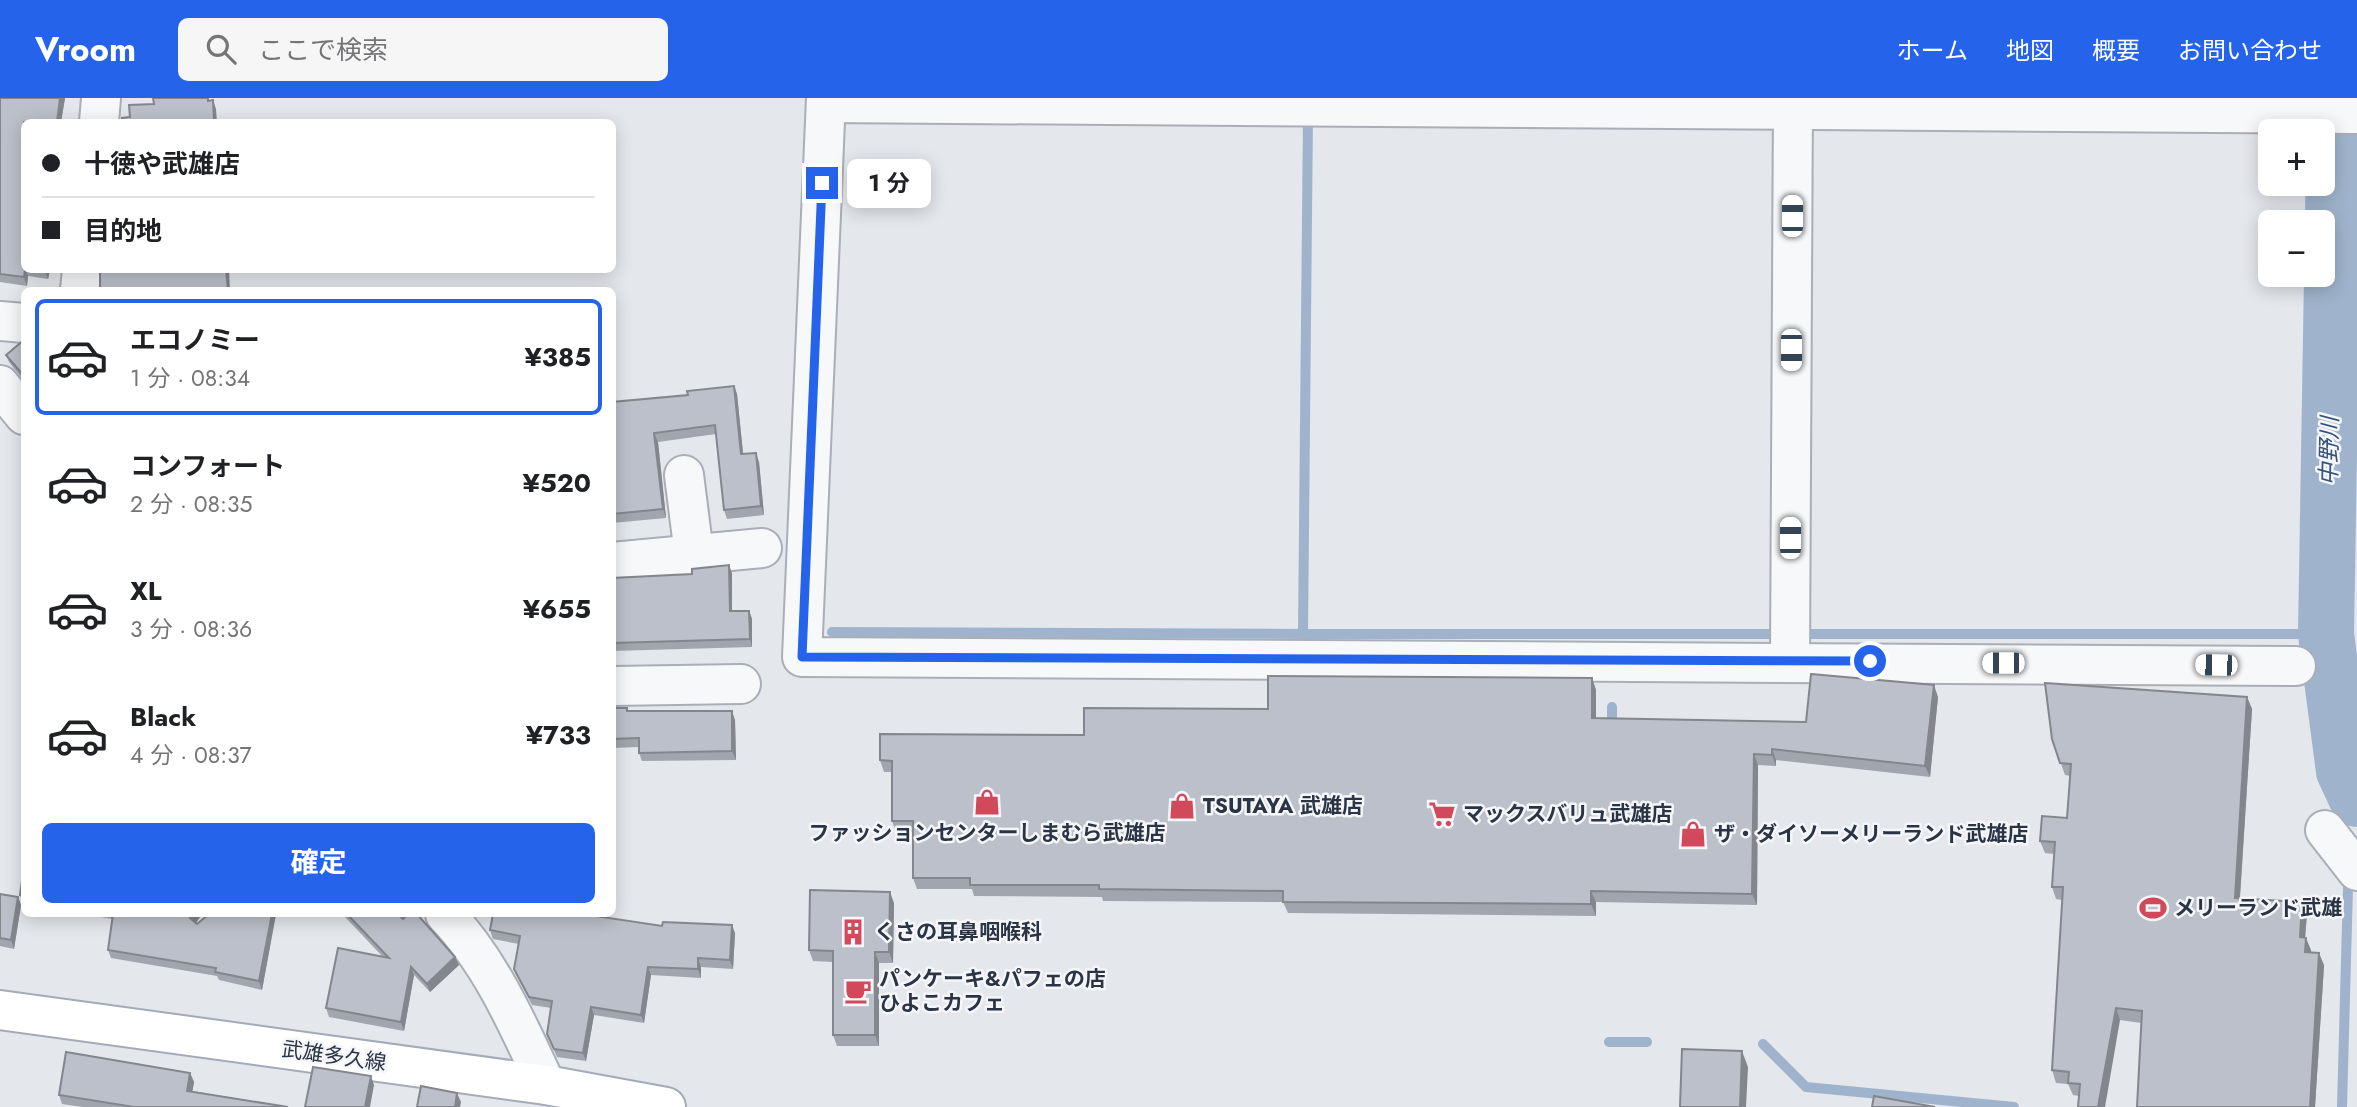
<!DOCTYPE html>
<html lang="ja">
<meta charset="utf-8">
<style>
:root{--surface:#fff;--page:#f6f6f6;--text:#202124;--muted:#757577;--line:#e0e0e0;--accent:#2563eb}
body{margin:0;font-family:Jost,"Noto Sans JP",sans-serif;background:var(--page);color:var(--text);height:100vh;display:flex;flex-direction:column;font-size:26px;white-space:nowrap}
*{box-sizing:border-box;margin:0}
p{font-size:23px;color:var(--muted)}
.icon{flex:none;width:38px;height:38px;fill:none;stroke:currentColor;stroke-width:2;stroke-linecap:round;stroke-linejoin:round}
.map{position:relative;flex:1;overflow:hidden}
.sheet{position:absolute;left:21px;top:189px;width:595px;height:630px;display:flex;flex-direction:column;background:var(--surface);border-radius:10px;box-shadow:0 4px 18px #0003}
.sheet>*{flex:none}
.hud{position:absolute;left:21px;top:21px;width:595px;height:154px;border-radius:10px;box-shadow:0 4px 18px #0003;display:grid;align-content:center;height:154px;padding:0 21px;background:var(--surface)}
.controls{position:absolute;left:2258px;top:21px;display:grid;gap:14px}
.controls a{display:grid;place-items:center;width:77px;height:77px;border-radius:10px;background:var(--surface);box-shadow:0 4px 18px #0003;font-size:35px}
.end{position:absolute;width:32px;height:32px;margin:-16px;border:9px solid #2563eb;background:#fff;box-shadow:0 0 0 4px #fff}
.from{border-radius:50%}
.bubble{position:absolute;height:49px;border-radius:10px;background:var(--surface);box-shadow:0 4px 18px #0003;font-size:23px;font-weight:700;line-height:49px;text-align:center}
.car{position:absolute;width:21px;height:42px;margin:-21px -10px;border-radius:9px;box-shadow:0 0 5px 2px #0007;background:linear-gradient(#fff 24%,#345 0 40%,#fff 0 76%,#345 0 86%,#fff 0)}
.hud b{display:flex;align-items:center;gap:24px;height:66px;font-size:26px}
.hud b+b{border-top:2px solid var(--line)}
.hud i{width:18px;height:18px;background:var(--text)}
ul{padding:12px 0 0;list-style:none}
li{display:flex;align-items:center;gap:21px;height:116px;margin:0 14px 10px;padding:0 7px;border:4px solid transparent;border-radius:10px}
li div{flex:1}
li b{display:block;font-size:26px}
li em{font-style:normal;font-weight:700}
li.current{border-color:var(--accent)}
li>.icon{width:63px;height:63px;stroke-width:1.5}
.primary-button{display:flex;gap:14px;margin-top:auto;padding:14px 21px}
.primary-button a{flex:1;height:80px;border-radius:10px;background:var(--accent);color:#fff;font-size:28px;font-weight:700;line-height:80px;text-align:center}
header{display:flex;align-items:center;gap:42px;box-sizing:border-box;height:98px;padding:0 35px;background:var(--accent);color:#fff}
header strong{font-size:33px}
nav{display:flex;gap:38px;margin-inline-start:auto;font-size:24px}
.search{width:490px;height:63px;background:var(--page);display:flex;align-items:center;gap:18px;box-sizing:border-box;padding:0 24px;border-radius:10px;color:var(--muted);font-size:26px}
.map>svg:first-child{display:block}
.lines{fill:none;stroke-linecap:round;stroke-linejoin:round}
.stream{stroke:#9fb4cc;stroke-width:10}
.river{stroke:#9fb4cc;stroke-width:56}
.minor-casing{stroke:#a9aeb7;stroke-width:42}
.major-casing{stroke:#a3abb8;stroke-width:42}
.minor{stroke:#f7f8fa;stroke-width:38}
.major{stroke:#fff;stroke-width:38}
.wall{fill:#a1a5ae}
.shaded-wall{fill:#83868d}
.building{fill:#bbc0ca;stroke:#83868d;stroke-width:2}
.route{stroke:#2563eb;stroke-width:9}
.labels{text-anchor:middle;stroke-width:5;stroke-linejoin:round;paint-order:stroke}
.poi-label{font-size:21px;font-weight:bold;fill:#2b3445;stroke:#f4f6f9;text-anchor:start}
.street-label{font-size:21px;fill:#2b3445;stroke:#f4f6f9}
.water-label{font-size:23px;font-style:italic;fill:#34527a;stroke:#f4f6f9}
</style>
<header>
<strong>Vroom</strong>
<div class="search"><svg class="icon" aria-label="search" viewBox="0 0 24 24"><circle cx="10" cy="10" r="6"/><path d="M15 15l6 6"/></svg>ここで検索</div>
<nav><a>ホーム</a><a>地図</a><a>概要</a><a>お問い合わせ</a></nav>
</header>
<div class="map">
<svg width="2357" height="1009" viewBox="0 0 2357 1009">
<rect width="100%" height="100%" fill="#e4e7ec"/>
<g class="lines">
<!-- stream -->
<g class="stream">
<path d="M1308 15 1303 536H1781"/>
<path d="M832 534 1303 536"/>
<path d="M1796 536H2326"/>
<path d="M1612 633V609"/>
<path d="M1609 944H1647"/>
<path d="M1763 946 1806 989 2014 1009"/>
<path d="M2342 1009 2348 789"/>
</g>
<!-- river -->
<path class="river" d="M2335 0 2326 536 2344 673 2357 701"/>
<!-- minor casing -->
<g class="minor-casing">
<g id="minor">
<path d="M826 0 802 559 2296 568"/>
<path d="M826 5 2357 16"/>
<path d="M99 24 101 0"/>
<path d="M80 192 82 172"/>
<path d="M0 223 24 225"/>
<path d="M0 287 24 317"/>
<path d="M684 377 694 456"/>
<path d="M612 464 762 450"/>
<path d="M1790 562 1793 0"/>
<path d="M612 588 741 586"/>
<path d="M2325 732 2357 773"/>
<path d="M445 816C491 864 518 927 546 987"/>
</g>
</g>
<!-- major casing -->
<g class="major-casing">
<path id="major" d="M0 912 546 987 666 1009"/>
</g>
<!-- minor -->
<use href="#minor" class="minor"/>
<!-- major -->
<use href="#major" class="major"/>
</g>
<!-- wall -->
<g class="wall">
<path d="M0 0H65L61 24 24 172H50L48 181 28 178 27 188 0 184Z"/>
<path d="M24 242V283L9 264 6 257Z"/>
<path d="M734 288 737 296 743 356 759 364 764 417 727 421 724 412 716 336 658 344 666 420 612 425V304L688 297Z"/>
<path d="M732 475V513H749L752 521V549L612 553V480Z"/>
<path d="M1592 580 1596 592V620L1806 624 1938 599 1930 679 1776 662V668L1758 667 1757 807 1596 804V818L1288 815 1283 804 1103 803 1102 799 974 798 972 791H917L913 780V734H896L892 723V674H884L880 662 1084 637 1268 611Z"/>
<path d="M2247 599 2252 611 2240 800 2307 816 2305 840 2311 854 2324 867 2315 1009H2137L2141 925 2120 922 2079 998 2073 997 2068 986 2056 985 2052 972 2062 802 2056 801 2052 789 2054 756 2045 755 2040 743 2067 720 2070 678 2065 677 2052 641Z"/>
<path d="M612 610H627L628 613 735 622 736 662 642 663 639 655V649L612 650Z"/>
<path d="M24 768V806H23L20 797Z"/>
<path d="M0 796 18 799 21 807 14 851 0 848Z"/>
<path d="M894 805 893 865H879V948H837L833 937V864L813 863 809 852Z"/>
<path d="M82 816H202L196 825 197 826 209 816H276L262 892 219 882 217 878 111 860 108 852 113 821Z"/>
<path d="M344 816H398L403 821 455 859 459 867 430 894 414 877 404 933 329 919 326 910 383 859 346 820Z"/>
<path d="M662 828 735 835 733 871 701 869V880L651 877 644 925 594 917 586 963 557 959 547 936 551 910 532 907 518 880 514 871 519 846 493 841 490 832Z"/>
<path d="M190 975 194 984 192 993 288 1009H83L62 1006 59 997Z"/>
</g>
<!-- shaded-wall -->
<g class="shaded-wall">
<path d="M60 0H65L61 24H57Z"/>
<path d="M213 2 216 11 217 24H214Z"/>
<path d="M25 172H26L28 178 27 188 24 179Z"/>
<path d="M45 172H50L48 181Z"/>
<path d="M226 172H229L230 192H228Z"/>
<path d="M734 288 737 296 744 365 741 356Z"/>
<path d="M654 335 658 344 666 420 663 411Z"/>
<path d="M756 355 759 364 764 417 761 408Z"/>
<path d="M729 467 732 475V521L730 513Z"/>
<path d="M749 513 752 521V549L750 541Z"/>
<path d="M1592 580 1596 592V631L1592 620Z"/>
<path d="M1934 587 1938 599 1930 679 1925 668Z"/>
<path d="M2247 599 2252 611 2239 812 2235 800Z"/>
<path d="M732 613 735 622 736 662 732 653Z"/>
<path d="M1772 651 1776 662V668L1772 657Z"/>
<path d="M1754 656 1758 667 1757 807 1752 796Z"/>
<path d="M1591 793 1596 804V818L1591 806Z"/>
<path d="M890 794 894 805 893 865 889 854Z"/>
<path d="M18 799 21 807 14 851 11 842Z"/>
<path d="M2302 804 2307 816 2304 852 2300 839Z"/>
<path d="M193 816H202L193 829 190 820Z"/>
<path d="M272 816H276L262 892 259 883Z"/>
<path d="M732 827 735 835 733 871 730 862Z"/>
<path d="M2306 840 2311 852 2310 866 2305 854Z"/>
<path d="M875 854 879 865V948L875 937Z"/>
<path d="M2319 855 2324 867 2315 1009H2310Z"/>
<path d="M455 859 459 867 430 894 427 886Z"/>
<path d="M698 860 701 869V880L698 871Z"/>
<path d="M411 869 414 877 404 933 401 924Z"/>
<path d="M648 869 651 877 644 925 641 917Z"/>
<path d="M591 909 594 917 586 963 583 955Z"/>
<path d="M2116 910 2120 922 2105 1009H2098Z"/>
<path d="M1742 953 1748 969 1746 1009H1740Z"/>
<path d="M190 975 194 984 191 1002 187 993Z"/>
<path d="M371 978 374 987 370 1009H365Z"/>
<path d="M457 995 461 1004 460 1009H455Z"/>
</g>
<!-- building -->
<g class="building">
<path d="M0 0H60L57 24H24L25 172 24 179 0 176Z"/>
<path d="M153 0H208V3L213 2 214 24H122V20L130 19 129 7 154 6Z"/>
<path d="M100 172H226L228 192H100Z"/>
<path d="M24 242V278L6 257Z"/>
<path d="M734 288 741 356 756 355 761 408 724 412 715 327 654 335 663 411 612 416V304L688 297 687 293Z"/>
<path d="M729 467 730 513H749L750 541 612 545V480L692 476V471Z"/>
<path d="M1811 576 1934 587 1925 668 1772 651V657L1754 656 1752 796 1591 793V806L1283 804V793L1099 791V787H970V780H913V723H892V663L880 662V636L1084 637V610L1268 611V578L1592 580V620L1806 624Z"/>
<path d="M2045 585 2247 599 2235 800 2302 804 2300 839 2306 840 2305 854 2319 855 2310 1009H2137L2142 913 2116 910 2098 1009H2078L2080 986 2068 985 2069 974 2052 972 2063 789H2052L2055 744 2040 743 2042 718 2067 720 2071 666 2060 665 2052 641Z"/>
<path d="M612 610H627V613H732V653L639 655V640L612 641Z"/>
<path d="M24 768V798L20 797Z"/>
<path d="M810 792 890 794 889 854H875V937H833V853L809 852Z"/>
<path d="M0 796 18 799 11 842 0 840Z"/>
<path d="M113 816H193L190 820 197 826 209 816H272L259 883 215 874 216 870 108 852Z"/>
<path d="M347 816H398L403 821 408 816H417L455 859 427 886 411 869 401 924 326 910 338 850 389 860Z"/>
<path d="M493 816H582L662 828 663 824 732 827 730 862 698 860V871L648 869 641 917 591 909 583 955 554 951 547 936 552 903 529 899 514 871 520 838 490 832Z"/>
<path d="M1682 951 1742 953 1740 1009H1680Z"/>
<path d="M66 954 190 975 187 993 288 1009H134L59 997Z"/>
<path d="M313 969 371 978 365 1009H305Z"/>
<path d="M421 988 457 995 455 1009H417Z"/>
<path d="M1874 998 1935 1009H1872Z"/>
</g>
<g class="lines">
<!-- route -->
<path class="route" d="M822 85 802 559 1870 563"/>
</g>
<!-- icons -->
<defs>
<g id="shop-bare" transform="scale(2.1)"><path d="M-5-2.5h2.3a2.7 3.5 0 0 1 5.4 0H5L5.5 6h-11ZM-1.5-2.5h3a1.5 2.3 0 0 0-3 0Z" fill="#d1495b" stroke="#f4f6f9" stroke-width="2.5" paint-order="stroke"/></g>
<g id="supermarket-bare" transform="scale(2.1)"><path d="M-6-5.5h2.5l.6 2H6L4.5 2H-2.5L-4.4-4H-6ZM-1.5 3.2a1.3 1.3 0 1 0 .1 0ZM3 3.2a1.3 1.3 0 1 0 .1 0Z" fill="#d1495b" stroke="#f4f6f9" stroke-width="2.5" paint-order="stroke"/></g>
<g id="stadium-bare" transform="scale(2.1)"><path d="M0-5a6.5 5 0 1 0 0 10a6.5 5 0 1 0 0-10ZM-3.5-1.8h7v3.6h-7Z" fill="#d1495b" stroke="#f4f6f9" stroke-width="2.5" paint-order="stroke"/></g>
<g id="building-bare" transform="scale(2.1)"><path d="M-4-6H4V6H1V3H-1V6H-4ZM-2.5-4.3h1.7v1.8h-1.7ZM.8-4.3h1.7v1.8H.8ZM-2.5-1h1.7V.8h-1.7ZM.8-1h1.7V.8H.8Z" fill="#d1495b" stroke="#f4f6f9" stroke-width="2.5" paint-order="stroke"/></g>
<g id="cafe-bare" transform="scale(2.1)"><path d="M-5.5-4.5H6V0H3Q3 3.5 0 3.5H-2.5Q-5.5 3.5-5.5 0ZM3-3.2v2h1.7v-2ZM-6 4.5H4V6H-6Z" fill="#d1495b" stroke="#f4f6f9" stroke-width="2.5" paint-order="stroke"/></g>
</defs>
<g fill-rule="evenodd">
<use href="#shop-bare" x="987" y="704"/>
<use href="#shop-bare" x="1182" y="708"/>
<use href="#supermarket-bare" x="1442" y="716"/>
<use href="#shop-bare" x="1693" y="736"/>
<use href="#stadium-bare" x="2153" y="810"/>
<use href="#building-bare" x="853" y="834"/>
<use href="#cafe-bare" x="858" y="893"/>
</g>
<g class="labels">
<!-- poi labels -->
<g class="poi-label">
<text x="1203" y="715">TSUTAYA 武雄店</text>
<text x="1463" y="723">マックスバリュ武雄店</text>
<text x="987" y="742" text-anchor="middle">ファッションセンターしまむら武雄店</text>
<text x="1714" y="743">ザ・ダイソーメリーランド武雄店</text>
<text x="2174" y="817">メリーランド武雄</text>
<text x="874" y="841">くさの耳鼻咽喉科</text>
<text x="879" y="888">パンケーキ&amp;パフェの店<tspan x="879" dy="24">ひよこカフェ</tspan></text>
</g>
<!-- street labels -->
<g class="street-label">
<text transform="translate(334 958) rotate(8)" y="7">武雄多久線</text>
</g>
<!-- water labels -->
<g class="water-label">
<text transform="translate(2329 353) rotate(-89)" y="8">中野川</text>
</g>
</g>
</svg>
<div class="controls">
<a>+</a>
<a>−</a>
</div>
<i class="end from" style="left:1870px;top:563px"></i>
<i class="end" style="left:822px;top:85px"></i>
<div class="bubble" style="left:847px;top:61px;width:84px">1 分</div>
<i class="car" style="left:1792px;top:118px;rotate:0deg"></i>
<i class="car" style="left:1791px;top:252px;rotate:180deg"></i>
<i class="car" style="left:1790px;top:440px;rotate:0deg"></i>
<i class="car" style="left:2003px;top:565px;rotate:270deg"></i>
<i class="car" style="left:2216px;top:567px;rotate:271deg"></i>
<div class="hud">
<b><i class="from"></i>十徳や武雄店</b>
<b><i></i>目的地</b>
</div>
<section class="sheet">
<ul>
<li class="current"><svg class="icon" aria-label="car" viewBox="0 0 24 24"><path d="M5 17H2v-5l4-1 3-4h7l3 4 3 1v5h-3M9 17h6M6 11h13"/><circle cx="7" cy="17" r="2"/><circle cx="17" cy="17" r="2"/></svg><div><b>エコノミー</b><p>1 分 · 08:34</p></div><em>¥385</em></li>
<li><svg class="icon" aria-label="car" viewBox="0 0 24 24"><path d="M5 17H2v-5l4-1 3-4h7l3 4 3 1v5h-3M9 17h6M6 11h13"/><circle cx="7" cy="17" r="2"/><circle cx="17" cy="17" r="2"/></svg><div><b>コンフォート</b><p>2 分 · 08:35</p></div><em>¥520</em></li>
<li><svg class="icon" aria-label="car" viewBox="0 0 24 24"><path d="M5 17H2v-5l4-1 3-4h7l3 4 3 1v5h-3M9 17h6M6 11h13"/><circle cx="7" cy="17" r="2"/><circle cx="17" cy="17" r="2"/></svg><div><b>XL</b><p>3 分 · 08:36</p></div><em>¥655</em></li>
<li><svg class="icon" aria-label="car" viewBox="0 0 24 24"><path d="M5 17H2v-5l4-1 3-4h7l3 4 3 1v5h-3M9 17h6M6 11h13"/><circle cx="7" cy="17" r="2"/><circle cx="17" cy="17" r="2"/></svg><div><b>Black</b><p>4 分 · 08:37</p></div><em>¥733</em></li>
</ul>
<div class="primary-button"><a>確定</a></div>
</section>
</div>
